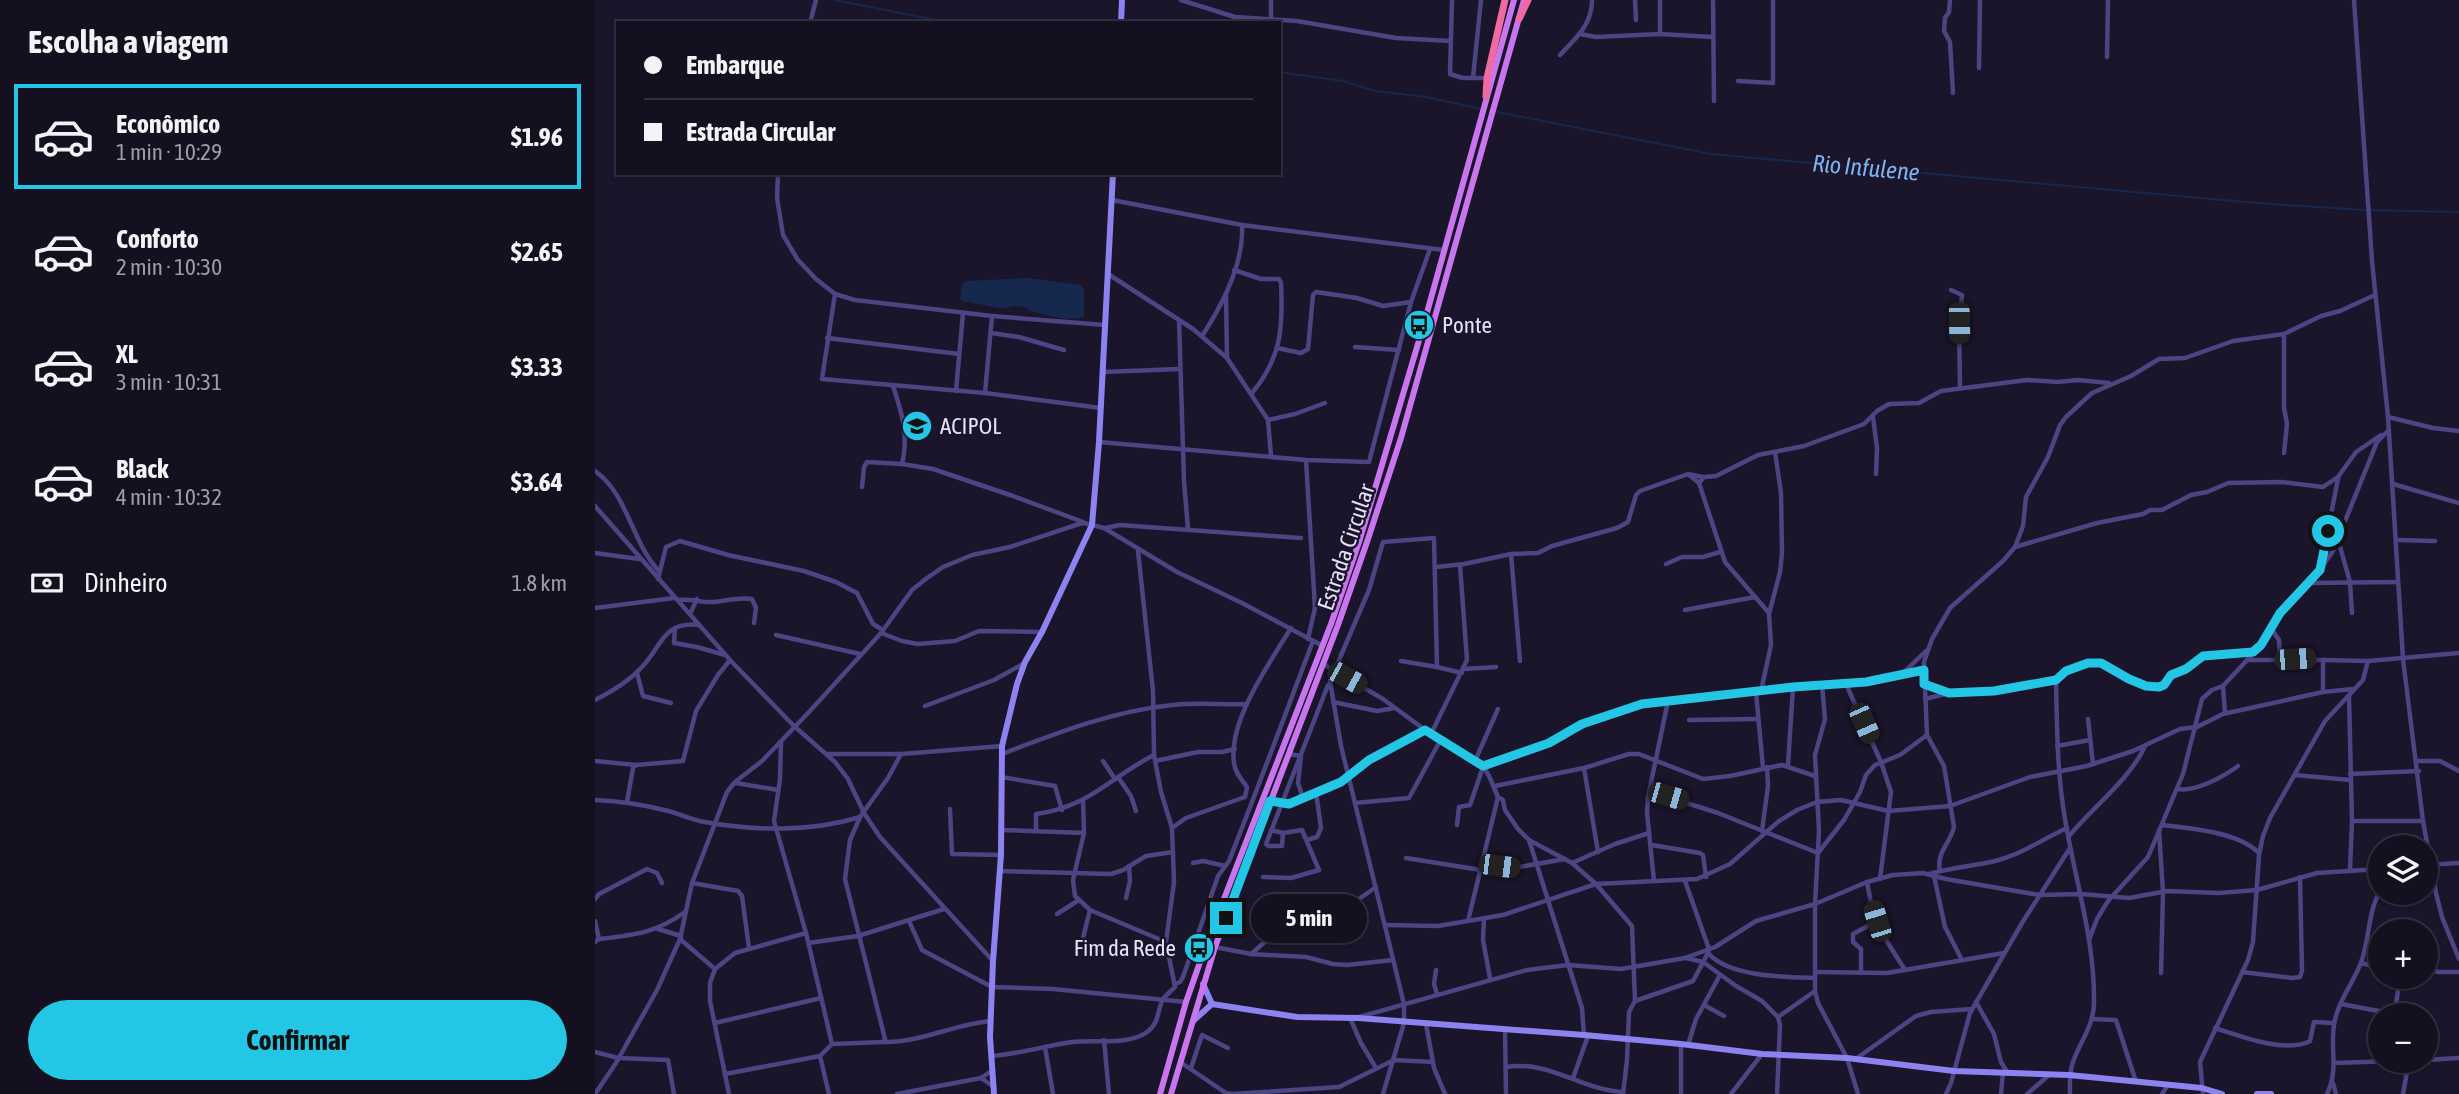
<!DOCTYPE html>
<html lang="pt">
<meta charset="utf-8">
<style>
:root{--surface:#141020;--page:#211e2d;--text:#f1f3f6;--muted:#9d9da5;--line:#33303e;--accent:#24c6e5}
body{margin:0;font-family:"Asap Condensed",sans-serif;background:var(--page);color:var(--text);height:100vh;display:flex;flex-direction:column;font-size:26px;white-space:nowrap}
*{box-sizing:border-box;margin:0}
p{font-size:23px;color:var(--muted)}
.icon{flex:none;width:38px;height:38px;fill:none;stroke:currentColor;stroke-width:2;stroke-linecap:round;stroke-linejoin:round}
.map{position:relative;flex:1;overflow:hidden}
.side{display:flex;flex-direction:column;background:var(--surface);width:595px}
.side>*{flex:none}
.banner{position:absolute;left:21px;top:21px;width:665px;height:154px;border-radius:0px;box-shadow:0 2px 5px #0004,0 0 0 2px var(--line);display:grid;align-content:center;height:154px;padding:0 28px;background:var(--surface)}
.tools{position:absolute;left:1773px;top:835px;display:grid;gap:14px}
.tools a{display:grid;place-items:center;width:70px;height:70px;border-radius:50%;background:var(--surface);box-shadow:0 2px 5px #0004,0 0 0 2px var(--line);font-size:35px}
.end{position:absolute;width:32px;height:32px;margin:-16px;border:9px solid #24c6e5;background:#111;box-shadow:0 0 0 4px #111}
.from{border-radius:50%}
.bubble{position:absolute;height:49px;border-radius:24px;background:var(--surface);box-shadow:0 2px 5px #0004,0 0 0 2px var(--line);font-size:23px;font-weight:700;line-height:49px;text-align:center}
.car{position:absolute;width:21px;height:42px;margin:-21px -10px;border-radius:9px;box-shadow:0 0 5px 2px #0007;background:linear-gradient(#222 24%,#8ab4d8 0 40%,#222 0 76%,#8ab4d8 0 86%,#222 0)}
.banner b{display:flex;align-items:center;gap:24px;height:66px;font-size:26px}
.banner b+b{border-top:2px solid var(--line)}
.banner i{width:18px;height:18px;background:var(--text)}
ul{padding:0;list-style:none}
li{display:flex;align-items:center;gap:21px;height:105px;margin:0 14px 10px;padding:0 14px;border:4px solid transparent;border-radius:0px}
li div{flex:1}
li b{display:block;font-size:26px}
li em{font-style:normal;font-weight:700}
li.current{border-color:var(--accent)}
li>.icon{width:63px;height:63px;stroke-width:1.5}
h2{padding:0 28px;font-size:32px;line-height:84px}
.pay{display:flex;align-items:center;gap:18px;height:77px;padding:0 28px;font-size:26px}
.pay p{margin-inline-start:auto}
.primary-button{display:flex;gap:14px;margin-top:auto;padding:14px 28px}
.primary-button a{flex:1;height:80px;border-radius:42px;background:var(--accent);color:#111;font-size:28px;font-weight:700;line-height:80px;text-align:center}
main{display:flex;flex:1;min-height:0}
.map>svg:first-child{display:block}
.water{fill:#16284d}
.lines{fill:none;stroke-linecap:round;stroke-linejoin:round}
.stream{stroke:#16284d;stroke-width:2}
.street{stroke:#4b4583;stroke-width:4.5}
.secondary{stroke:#8d83f0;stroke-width:6}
.primary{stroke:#c975ef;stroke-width:6}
.highway{stroke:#ee6aa1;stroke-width:7}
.route{stroke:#24c6e5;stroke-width:9}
.labels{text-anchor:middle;stroke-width:5;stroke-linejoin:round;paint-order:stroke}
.poi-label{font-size:23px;fill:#e6e1fb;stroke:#1a152a;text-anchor:start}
.street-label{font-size:23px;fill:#e6e1fb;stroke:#1a152a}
.water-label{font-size:24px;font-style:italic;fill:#7bb3f0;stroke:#1a152a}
</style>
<main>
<section class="side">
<h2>Escolha a viagem</h2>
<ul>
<li class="current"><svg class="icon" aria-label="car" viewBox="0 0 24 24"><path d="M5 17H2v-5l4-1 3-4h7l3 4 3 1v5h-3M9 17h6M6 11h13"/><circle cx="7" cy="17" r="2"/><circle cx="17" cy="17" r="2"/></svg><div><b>Econômico</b><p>1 min · 10:29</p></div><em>$1.96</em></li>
<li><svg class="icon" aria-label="car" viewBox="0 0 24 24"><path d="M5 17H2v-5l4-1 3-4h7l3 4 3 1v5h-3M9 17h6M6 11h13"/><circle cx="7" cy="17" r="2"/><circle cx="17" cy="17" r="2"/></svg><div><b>Conforto</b><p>2 min · 10:30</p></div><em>$2.65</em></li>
<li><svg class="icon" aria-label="car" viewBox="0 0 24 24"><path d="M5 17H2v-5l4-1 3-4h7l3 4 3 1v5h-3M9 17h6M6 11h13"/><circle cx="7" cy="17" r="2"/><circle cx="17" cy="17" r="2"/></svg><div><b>XL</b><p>3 min · 10:31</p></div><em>$3.33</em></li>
<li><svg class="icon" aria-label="car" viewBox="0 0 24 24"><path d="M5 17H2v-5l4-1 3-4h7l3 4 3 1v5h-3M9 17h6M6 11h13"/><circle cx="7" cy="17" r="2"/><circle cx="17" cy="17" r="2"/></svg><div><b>Black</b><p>4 min · 10:32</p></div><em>$3.64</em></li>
</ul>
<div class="pay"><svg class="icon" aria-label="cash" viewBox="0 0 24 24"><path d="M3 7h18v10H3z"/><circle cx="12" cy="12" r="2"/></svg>Dinheiro<p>1.8 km</p></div>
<div class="primary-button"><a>Confirmar</a></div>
</section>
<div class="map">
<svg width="1864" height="1094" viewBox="0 0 1864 1094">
<rect width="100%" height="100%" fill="#1a152a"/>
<!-- water -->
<path class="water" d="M432 278 486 285 489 289V316C476 324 450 314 435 311L431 307 417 306 410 309 367 301 365 299 367 285 370 281Z"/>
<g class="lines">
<!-- stream -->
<g class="stream">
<path d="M240 0 356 23"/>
<path d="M684 72 748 81 780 91 831 97 886 109"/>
<path d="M902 112 1116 154 1661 203 1769 210 1864 212"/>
</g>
<!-- street -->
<g class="street">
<path d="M586 0 640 17 702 21 801 38 855 41"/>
<path d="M676 0V19"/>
<path d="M857 0 855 74 868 78H892"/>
<path d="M1040 0 1041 20"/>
<path d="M1118 0 1119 101"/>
<path d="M1355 0 1354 12 1350 18 1349 31 1355 42 1358 93"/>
<path d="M1759 0 1777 261 1793 417 1808 659 1828 821 1841 893 1847 917 1864 959"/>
<path d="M215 23 221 0"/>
<path d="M985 34 1001 37 1065 34 1117 37"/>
<path d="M1065 34V0"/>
<path d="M965 55C981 38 997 25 997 0"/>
<path d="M1512 57 1513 0"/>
<path d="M1384 68 1385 0"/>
<path d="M878 78 886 0"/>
<path d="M1143 81 1178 83V0"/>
<path d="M183 173 182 198 188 235 203 260 221 279 240 294 260 300 397 316 390 393 506 408"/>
<path d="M517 200 647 225 849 250"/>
<path d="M639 270 666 279H684L686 283C688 327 687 357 657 393"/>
<path d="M513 274 598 329 632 358 673 420 676 456"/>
<path d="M1356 290 1367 295 1364 323 1365 388"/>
<path d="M240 294 227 379 390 393"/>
<path d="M631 296 632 357"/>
<path d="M397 316 510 325"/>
<path d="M584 320 589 481 593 529"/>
<path d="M396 333 424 337 469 350"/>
<path d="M607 336C628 304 649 264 647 225"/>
<path d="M232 338 364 354"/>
<path d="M760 347 804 350"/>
<path d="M682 348 706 353 713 349 718 295 721 292 762 298 788 306 816 302"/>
<path d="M508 372 585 369"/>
<path d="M298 386C307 413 314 435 307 464"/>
<path d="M361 391 368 313"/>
<path d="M1278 417 1282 448 1281 474"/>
<path d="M1793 417 1838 428 1864 431"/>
<path d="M673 420 700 414 730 403"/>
<path d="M504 442 711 460 774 462 816 302 835 249"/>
<path d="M1689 453 1692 424 1689 408V334"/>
<path d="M711 460 720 608 713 639"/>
<path d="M0 471C32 493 37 542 63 570"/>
<path d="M1093 474 1104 483 1130 562 1174 613"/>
<path d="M1104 483 1109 477 1121 476 1163 455 1209 446 1269 424 1282 411 1294 404 1324 403 1346 391 1432 380 1462 382 1483 380 1514 383"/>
<path d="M1798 484 1864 503"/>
<path d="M267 487 269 467 272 462 307 464 338 469 418 496 488 522"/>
<path d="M0 506 135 660 199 726 240 762 253 779 269 813 285 837 398 961"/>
<path d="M510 528 525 525 706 538"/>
<path d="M1802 540 1840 541"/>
<path d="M1744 543 1755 582 1757 613"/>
<path d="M1420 547 1502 523 1548 514 1555 510H1567L1596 495 1612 492 1633 483 1687 482 1728 487 1743 477 1761 452 1786 435"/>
<path d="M0 553 44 559"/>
<path d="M916 554 925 661"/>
<path d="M1071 564 1087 557H1108L1125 552"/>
<path d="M841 567 869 564 916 554 943 553 957 546 1022 528 1033 522 1041 495 1045 491 1093 474 1108 477"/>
<path d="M1725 570 1743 479"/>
<path d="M63 579 71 547 85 541 133 555 209 571 241 582 262 593 278 624 288 630"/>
<path d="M1714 583 1803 582"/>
<path d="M83 600C93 599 102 601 111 602 127 603 141 596 157 599L161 608 159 623"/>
<path d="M0 608 79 598"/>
<path d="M1090 610 1160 597"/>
<path d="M95 614 102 599"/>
<path d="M80 628 79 643 102 647 130 655"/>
<path d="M1676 628 1684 640 1685 660"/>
<path d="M286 633 307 641 323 644 360 641 384 631 447 632"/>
<path d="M181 635 265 654"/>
<path d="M1652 660H1728V692"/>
<path d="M1728 660 1773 661 1864 653"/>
<path d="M806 661 842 667"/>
<path d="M728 664 788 699 845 741 888 766 894 776 903 797 873 921"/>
<path d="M869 669 901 667"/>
<path d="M42 673 48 696 76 703"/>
<path d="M1307 674 1331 651"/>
<path d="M1461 680C1462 727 1462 773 1470 819 1480 880 1500 940 1499 1003 1499 1025 1485 1042 1478 1062 1474 1073 1475 1083 1475 1094"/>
<path d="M1251 684 1286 762 1296 792 1285 879"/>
<path d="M1329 684 1353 692"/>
<path d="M1227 685 1230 719 1220 755 1224 831 1220 904V991L1223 1003 1252 1058 1263 1094"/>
<path d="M1166 691 1176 645 1174 614 1185 572 1187 553 1186 493 1180 452"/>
<path d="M1161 692 1168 768"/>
<path d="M1754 696 1757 821 1755 870"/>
<path d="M1330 699 1354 693 1399 691 1461 680 1471 671 1493 663H1506L1534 679 1551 686 1564 687 1569 685 1576 675 1591 669 1608 656 1658 652"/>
<path d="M0 700C16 692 34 681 46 668 67 647 67 621 104 625"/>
<path d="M738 702 782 711 800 708"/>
<path d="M330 706 399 680 428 664"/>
<path d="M1630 713 1628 686 1666 645 1685 613 1725 570 1738 551 1782 442 1794 430"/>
<path d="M1493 719 1498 764"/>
<path d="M1094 720 1163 719"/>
<path d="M836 734 872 660 865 565"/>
<path d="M1462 746 1495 740"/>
<path d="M233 754H306L407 746"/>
<path d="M407 754C462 733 518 711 577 705 601 702 627 705 652 704"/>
<path d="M694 754 706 756 703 783 708 798"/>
<path d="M0 761 41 765 88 761 101 711 123 675 135 660"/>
<path d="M508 761 520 779"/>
<path d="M560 761 603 752H627L640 749"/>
<path d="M880 761 903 709"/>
<path d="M1822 761H1845L1864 771"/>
<path d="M1193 765 1198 687"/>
<path d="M888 766 954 743 987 724 1047 704 1198 687 1271 682 1329 670"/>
<path d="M989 768 1003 852"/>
<path d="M1755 774 1824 771"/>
<path d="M1700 775 1755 780"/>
<path d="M406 777 460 786 467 810"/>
<path d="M523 777 536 796 541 811"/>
<path d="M141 783 183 790"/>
<path d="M900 786 989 768 1034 754H1044L1108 779 1135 776 1187 765 1220 776"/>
<path d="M1582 789C1601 792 1628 777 1643 766"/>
<path d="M1054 791 1123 813 1223 853 1249 820 1265 792 1271 775 1280 765 1305 755 1332 735"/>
<path d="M903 797 908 800 910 810 923 829 934 840 977 863 1001 884 1037 926 1040 1001 1034 1012 1032 1060 1028 1094"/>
<path d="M0 800C24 801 46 804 69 810 83 813 96 820 110 822 159 831 217 832 265 817"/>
<path d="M488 800 489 833 478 880 480 896 495 910 571 942"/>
<path d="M676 801 694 804 745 782 774 760 830 730"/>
<path d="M32 802 38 768 41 765"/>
<path d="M760 803 814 798 845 741"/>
<path d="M355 809 357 854 406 855"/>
<path d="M1757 821H1828"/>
<path d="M862 825 864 807 875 805 888 767"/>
<path d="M1567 825C1595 828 1642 832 1663 852"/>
<path d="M577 828 591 818 650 797 652 787C647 780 640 773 639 763 633 721 674 664 696 628"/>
<path d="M406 830 489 833"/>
<path d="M1564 830 1568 892 1566 973"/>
<path d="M441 831V814C494 807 514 778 559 755"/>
<path d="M1167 831 1173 786 1172 767"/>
<path d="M688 833 687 846H673L671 844 733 685"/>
<path d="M1474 836C1497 808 1536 778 1550 746"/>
<path d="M712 840 722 837 726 828 721 792"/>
<path d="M934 840 987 1008 989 1035"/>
<path d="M1057 845 1105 853 1108 855 1111 877"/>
<path d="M811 858 886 870"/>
<path d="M598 863 608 861 630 866"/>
<path d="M977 863 1020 844 1054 833"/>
<path d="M887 865 918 868 970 859"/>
<path d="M1830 865 1864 863"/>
<path d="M405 871 516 874 528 870 551 856 578 852"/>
<path d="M1345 871C1341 852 1355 844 1359 827L1349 766 1332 735 1329 662 1337 639 1355 608 1408 561 1420 547 1428 526 1431 497 1453 457 1465 425 1471 417 1497 393 1536 376 1564 359 1590 358 1638 341 1689 334 1726 316 1745 311 1780 295"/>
<path d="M1334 874C1356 868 1378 866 1400 861 1425 855 1448 839 1472 828"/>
<path d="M1339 876 1350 927 1367 960"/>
<path d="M668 877 696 878 724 870 707 830 688 833 676 830"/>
<path d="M1059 881 1052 813 1053 797 1073 701"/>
<path d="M1272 882 1276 903 1286 932 1310 970"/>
<path d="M97 883 143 891 147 896 154 948"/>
<path d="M531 898 535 881 534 866"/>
<path d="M0 899 4 894 52 869 62 873 67 883"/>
<path d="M462 914 484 900"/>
<path d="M889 918 888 940 895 978"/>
<path d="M0 921 4 939"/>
<path d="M314 921 327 950 397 987 458 989 591 1002"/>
<path d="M791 925 843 926 908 915 1001 884 1102 879 1135 864 1184 821 1202 810 1222 802 1246 800 1293 811 1355 806 1435 777 1492 766 1538 751 1585 729 1602 727 1628 714 1728 692 1758 689"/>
<path d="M63 929 86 936"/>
<path d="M488 938 495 910"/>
<path d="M85 939 120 969"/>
<path d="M1494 940 1502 919 1513 901 1553 857 1588 774 1607 699 1617 690 1628 686"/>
<path d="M0 942 4 939C39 935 61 933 90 912"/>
<path d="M213 943 263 936 349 909"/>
<path d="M620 947 656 954 711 957 738 964 752 965 798 960"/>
<path d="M1113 953C1134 977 1189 977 1220 978"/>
<path d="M656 954 687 927 699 922 730 919 757 904 781 887"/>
<path d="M1091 958 1108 962 1141 986 1167 1001 1183 1017 1185 1025 1182 1094"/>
<path d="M1766 963 1785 968"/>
<path d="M1830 969 1844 972H1864"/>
<path d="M841 970 839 984 842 994"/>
<path d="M1221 972 1292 973 1409 953"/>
<path d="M1647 972 1698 978 1705 977 1707 971 1705 877"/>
<path d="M1266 973V949L1258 942V934L1282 921"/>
<path d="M580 984 585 982 588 977 623 876 634 861C663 788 690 715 718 641"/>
<path d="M1040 1001 1098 981 1113 953 1114 949 1090 881"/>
<path d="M1381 1002 1399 1034 1406 1062 1412 1072"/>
<path d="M1746 1004 1789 1012H1820L1822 1015"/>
<path d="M1109 1005 1129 1016"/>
<path d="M1800 1012 1805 976"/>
<path d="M764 1017 932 970 973 965 1026 969 1090 958 1120 947 1161 921 1220 904 1272 882 1298 875 1328 873 1351 879 1444 895 1487 894 1534 898 1572 891 1624 893 1662 890 1722 873 1785 869"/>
<path d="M1183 1017 1220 991"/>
<path d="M755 1018 766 1043 781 1068"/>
<path d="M1497 1019 1521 1020 1541 1082"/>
<path d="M120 1023 226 998"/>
<path d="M831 1024 839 1068 850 1094"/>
<path d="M1620 1028C1644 1036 1691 1054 1715 1041L1719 1022 1739 1023"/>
<path d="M910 1029 911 1094"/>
<path d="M509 1040 514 1094"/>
<path d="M289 1042C325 1043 359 1024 396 1021"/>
<path d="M237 1044 288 1042 290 1039 250 879 255 840 265 817 293 778 306 754"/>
<path d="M1086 1044V1094"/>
<path d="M1093 1045 1101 1019 1125 975"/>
<path d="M450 1047 458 1094"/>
<path d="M0 1052 23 1058 73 1060 79 1094"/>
<path d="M225 1056 234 1094"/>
<path d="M397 1056C424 1054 450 1046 477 1042 500 1039 533 1046 552 1032 565 1023 562 1010 568 999 571 995 576 991 580 987L571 942 579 882 577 828 566 792 559 755 558 691 543 551"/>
<path d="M1262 1058 1321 1016 1336 1012 1377 1009"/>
<path d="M1830 1060 1864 1058"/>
<path d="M585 1062 631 1093 637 1094"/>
<path d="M1740 1063 1828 1060"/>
<path d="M911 1067C955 1060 986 1090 1028 1092"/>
<path d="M596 1068 607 1035 633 1048"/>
<path d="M130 1074 225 1056 237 1044 211 933 179 821 185 779 186 742"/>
<path d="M386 1078 399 1087"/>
<path d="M978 1078 993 1036"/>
<path d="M1738 1083 1741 1094"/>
<path d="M0 1094 21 1063 62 990 85 939 97 883 132 792 140 782 167 761 214 712 286 633 317 590 332 578 348 567 377 555 415 547 484 524 489 523 509 528 582 572 647 603 726 645"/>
<path d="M134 1094 115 1001V983L120 969 140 953 211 933"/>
<path d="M302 1094 386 1078 398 1070"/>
<path d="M637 1094 744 1087 799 1060 838 1062"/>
<path d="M788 1094 809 1023V1004L746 746 735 681 774 590 788 542 839 538 842 667 867 673"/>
<path d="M1136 1094 1167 1054"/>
<path d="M1351 1094 1356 1083 1375 1013 1427 923 1475 848"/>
<path d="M1406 1094 1408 1072"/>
<path d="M1432 1094 1454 1075"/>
<path d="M1567 1094 1573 1085"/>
<path d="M1608 1094 1605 1062 1653 960 1658 942 1664 855 1668 836 1675 818 1730 721 1768 680 1773 661"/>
<path d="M1732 1094C1744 1069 1735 1050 1739 1025 1742 1003 1757 985 1765 965 1775 941 1772 914 1785 891"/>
<path d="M1808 1094 1814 1061"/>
</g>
<!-- secondary -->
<g class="secondary">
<path d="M526 23 527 0"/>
<path d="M608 984 617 1004"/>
<path d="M617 1004 702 1017 763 1018 989 1035 1086 1044 1167 1054 1252 1058 1359 1071 1474 1075 1607 1088 1627 1094"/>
<path d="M598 1021 617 1004"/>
<path d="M399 1094 395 1037 398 961 406 855 407 746 422 684 430 662 447 632 497 525 504 442 518 173"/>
<path d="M1662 1094H1676"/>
</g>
<!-- primary -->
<g class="primary">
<path d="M565 1094 591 1002 611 945 736 624 765 539 828 327 919 0"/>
<path d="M576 1094 620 947 743 625 772 542 806 438 929 0"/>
</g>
<!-- highway -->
<g class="highway">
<path d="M924 19 933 0"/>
<path d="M891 96 892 78 910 0"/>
</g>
</g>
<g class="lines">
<!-- route -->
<path class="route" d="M631 918 675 801 694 804 746 782 774 760 830 730 888 766 954 743 987 724 1047 704 1198 687 1271 682 1329 670V684L1354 693 1399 691 1461 680 1471 671 1493 663H1506L1534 679 1551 686 1564 687 1569 685 1576 675 1591 669 1608 656 1658 652 1666 645 1685 613 1725 570 1733 531"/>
</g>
<!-- icons -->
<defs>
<g id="bus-disc" transform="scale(1.575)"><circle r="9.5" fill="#24c6e5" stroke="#1a152a"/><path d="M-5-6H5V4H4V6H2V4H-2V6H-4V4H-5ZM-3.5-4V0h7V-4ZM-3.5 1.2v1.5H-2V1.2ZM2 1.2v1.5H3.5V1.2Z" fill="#111"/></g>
<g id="university-disc" transform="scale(1.575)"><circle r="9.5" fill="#24c6e5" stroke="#1a152a"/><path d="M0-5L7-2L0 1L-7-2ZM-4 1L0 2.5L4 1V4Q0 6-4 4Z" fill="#111"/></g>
</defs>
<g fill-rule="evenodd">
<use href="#bus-disc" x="824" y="325"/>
<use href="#university-disc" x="322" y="426"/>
<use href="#bus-disc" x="604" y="948"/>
</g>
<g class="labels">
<!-- poi labels -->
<g class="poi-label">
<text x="847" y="333">Ponte</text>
<text x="345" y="434">ACIPOL</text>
<text x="581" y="956" text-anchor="end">Fim da Rede</text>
</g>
<!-- street labels -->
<g class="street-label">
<text transform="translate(751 547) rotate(-71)" y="8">Estrada Circular</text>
</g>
<!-- water labels -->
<g class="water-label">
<text transform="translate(1271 168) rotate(5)" y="8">Rio Infulene</text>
</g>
</g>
</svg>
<div class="tools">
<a><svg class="icon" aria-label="layers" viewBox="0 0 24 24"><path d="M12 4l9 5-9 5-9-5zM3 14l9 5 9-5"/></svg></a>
<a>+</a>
<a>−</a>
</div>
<i class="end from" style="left:1733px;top:531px"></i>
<i class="end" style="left:631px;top:918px"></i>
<div class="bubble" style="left:656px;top:894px;width:116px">5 min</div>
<i class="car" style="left:1364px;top:323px;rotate:179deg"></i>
<i class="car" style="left:1700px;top:659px;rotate:87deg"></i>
<i class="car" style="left:752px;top:678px;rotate:119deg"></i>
<i class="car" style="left:1269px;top:723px;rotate:156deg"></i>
<i class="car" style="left:1073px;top:796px;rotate:106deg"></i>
<i class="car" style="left:904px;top:866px;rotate:97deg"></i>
<i class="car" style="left:1282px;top:921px;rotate:343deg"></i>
<div class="banner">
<b><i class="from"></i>Embarque</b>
<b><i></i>Estrada Circular</b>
</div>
</div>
</main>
